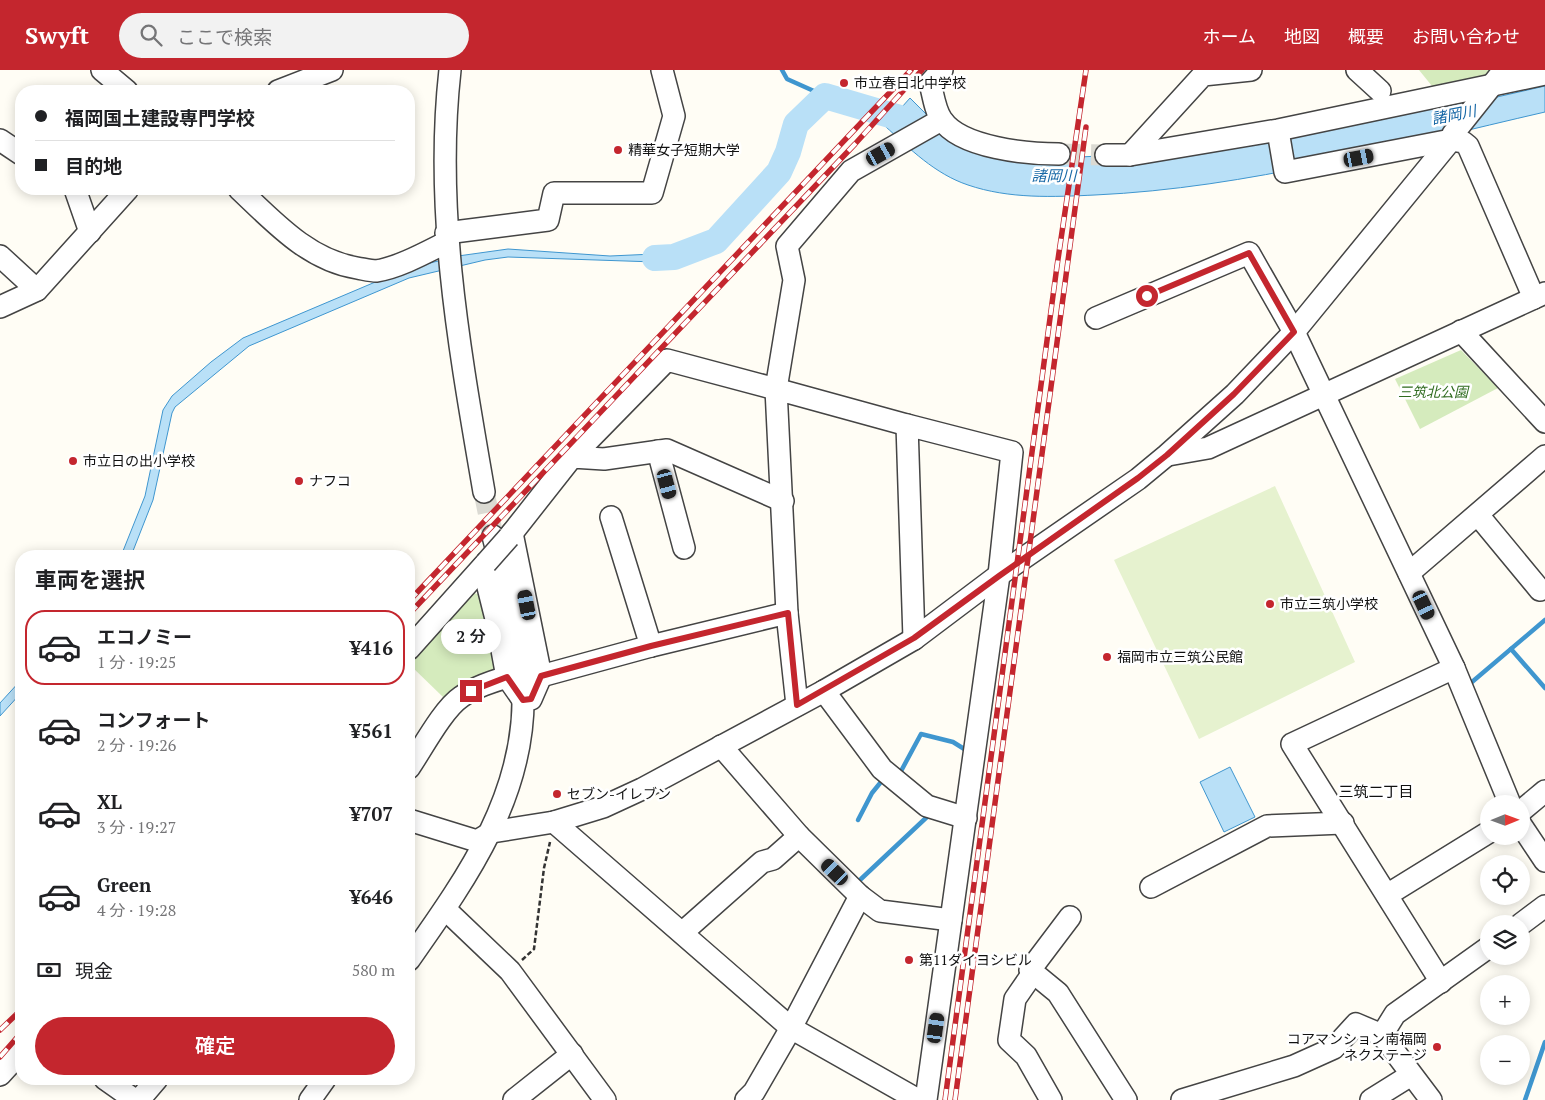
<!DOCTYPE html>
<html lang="ja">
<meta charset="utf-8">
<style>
:root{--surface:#fff;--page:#f2f2f2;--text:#202124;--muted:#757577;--line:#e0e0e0;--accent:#c4262e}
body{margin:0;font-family:"PT Serif","Noto Sans JP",serif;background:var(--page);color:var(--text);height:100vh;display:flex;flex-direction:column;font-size:19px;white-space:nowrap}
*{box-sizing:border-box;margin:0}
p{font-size:16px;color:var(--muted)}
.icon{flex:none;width:28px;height:28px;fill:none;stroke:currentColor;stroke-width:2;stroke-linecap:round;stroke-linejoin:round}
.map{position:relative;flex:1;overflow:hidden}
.drawer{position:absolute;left:15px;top:480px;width:400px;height:535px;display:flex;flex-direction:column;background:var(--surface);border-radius:20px;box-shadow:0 2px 12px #0003}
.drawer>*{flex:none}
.banner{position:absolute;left:15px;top:15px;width:400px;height:110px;border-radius:20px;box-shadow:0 2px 12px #0003;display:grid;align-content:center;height:110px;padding:0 20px;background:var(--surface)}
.needle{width:32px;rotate:89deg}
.tools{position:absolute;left:1480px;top:725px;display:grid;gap:10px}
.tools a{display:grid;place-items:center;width:50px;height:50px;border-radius:50%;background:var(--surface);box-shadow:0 2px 12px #0003;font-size:25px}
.end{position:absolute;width:22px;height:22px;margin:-11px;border:6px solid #c4262e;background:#fff;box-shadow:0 0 0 2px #fff}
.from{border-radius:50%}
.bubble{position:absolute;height:35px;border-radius:18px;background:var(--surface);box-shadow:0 2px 12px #0003;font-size:16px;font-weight:600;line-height:35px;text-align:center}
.car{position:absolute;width:15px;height:30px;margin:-15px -8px;border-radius:6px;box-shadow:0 0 4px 1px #0007;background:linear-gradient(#222 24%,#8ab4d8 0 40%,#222 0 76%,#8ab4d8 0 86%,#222 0)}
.banner b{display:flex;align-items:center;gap:18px;height:48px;font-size:19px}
.banner b+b{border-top:1px solid var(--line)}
.banner i{width:12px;height:12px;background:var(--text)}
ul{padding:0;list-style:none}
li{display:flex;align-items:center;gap:15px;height:75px;margin:0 10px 8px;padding:0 10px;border:2px solid transparent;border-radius:20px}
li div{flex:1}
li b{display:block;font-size:19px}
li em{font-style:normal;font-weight:600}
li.on{border-color:var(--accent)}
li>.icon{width:45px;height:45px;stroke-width:1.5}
h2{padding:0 20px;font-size:22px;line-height:60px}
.pay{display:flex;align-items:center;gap:12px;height:55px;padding:0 20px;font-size:19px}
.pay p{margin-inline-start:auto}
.primary-button{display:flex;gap:10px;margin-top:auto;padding:10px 20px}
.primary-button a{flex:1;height:58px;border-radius:30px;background:var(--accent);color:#fff;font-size:20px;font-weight:600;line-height:58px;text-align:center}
header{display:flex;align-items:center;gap:30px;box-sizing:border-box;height:70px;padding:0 25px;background:var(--accent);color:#fff}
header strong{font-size:24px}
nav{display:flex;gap:28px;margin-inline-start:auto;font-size:18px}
.search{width:350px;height:45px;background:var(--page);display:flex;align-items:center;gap:12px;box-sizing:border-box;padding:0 18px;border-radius:28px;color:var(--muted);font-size:19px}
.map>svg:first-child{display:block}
.green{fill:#d5ebbd}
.pitch{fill:#e6f2cf}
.water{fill:#b9e0f7;stroke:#3f96cf}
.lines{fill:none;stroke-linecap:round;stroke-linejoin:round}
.stream{stroke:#3f96cf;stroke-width:4.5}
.river{stroke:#b9e0f7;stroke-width:26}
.minor-tunnel{stroke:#dbdad3;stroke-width:21;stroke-dasharray:21 11;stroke-linecap:butt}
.minor-casing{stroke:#444;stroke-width:24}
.path{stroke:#333;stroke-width:2.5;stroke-dasharray:5 2.5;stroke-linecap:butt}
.minor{stroke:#fff;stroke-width:21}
.rail-casing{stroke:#c4262e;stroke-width:5.5}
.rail{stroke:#fff;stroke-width:4;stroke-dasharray:11;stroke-linecap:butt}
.minor-bridge-casing{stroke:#444;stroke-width:24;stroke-linecap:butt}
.minor-bridge{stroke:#fff;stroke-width:21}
.route{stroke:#c4262e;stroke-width:6}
.poi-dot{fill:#c4262e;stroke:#fff;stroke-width:2}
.labels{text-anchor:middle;stroke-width:5;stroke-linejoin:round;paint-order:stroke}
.poi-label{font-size:14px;fill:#111;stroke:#fff;text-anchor:start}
.park-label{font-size:14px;font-style:italic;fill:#2f6b1f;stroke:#fff}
.water-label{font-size:15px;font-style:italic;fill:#1768a6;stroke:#fff}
.neighbourhood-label{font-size:15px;fill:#111;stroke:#fff}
</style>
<header>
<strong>Swyft</strong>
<div class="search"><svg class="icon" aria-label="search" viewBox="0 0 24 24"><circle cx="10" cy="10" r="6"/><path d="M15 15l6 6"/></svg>ここで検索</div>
<nav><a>ホーム</a><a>地図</a><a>概要</a><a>お問い合わせ</a></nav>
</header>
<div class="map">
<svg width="1545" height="1030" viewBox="0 0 1545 1030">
<rect width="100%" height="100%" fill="#fffdf5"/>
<!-- green -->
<g class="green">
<path d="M1419 0H1490L1485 5 1432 16Z"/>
<path d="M1461 280 1498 318 1420 359 1395 309Z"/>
<path d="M470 522 485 526 499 602 443 627 409 594V590Z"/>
</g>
<!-- pitch -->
<path class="pitch" d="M1275 416 1355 592 1199 669 1114 490Z"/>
<!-- water -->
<g class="water">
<path d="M1545 16V42C1397 76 1248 118 1095 125 1053 127 1009 129 968 115 935 104 910 79 885 56L910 28 940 58 1022 90 1157 83 1471 23 1497 27Z"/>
<path d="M508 179 610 186 654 184 655 192 508 187 485 190 409 208 249 276 175 337 172 343 153 430 131 486H121L145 426 163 340 172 326 211 292 243 268 406 199 458 186Z"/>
<path d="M21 610V623L0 646V633Z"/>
<path d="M1230 697 1255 747 1224 762 1200 712Z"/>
</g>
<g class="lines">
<!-- stream -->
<g class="stream">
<path d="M782 0 787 9 825 26"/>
<path d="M1511 579 1545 618"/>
<path d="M1472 612 1545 550"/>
<path d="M900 703 921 664 953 672 969 682"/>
<path d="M858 750 872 723 885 707"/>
<path d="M861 809 928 746"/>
<path d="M1525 1030 1545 972"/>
</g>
<!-- river -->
<path class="river" d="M655 188 674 187 716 171 779 102 788 82 796 54 825 26 900 48 923 64"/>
<!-- minor-tunnel -->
<g class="minor-tunnel">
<path d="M1059 84 1106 85"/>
<path d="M484 422 493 466"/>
</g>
<!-- minor casing -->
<g class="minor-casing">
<g id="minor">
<path d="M102 0 127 21"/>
<path d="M450 0C434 142 460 282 484 422"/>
<path d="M942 0 930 13C933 24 935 41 942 50 961 78 1028 84 1059 84"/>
<path d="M1357 0 1380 21"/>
<path d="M278 21 332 0"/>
<path d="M1278 61 1285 102 1451 70 1463 72 1468 76 1534 228"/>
<path d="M0 70 21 84"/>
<path d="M1106 85H1130L1278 60 1545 4"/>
<path d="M1130 85 1203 5 1251 0"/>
<path d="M75 119 90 162"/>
<path d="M239 119C274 152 308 190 357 198 363 199 371 201 376 201 398 198 427 182 447 172"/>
<path d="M446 163 548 150 554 123H652L674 46 662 0"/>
<path d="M0 186 37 220"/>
<path d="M0 237 37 220 128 119"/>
<path d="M1096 248 1249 183 1294 262 1454 598 1510 734"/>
<path d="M1461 261 1545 352"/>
<path d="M658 381 684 478"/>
<path d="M1168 385 1208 378 1545 223"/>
<path d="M572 387 667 290 776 319 794 210 787 176 851 101 941 50"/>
<path d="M1478 445 1540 520"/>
<path d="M611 447 651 576"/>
<path d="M509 467 572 387 604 389 667 380 783 431"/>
<path d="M483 497 497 553 507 607 523 630 531 629 541 606 512 463"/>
<path d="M1409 503 1545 386"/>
<path d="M914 569 907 355 1012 382 999 505 926 1030"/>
<path d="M409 579 486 493"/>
<path d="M541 606 651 576 787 543"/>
<path d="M824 621 882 699 927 736 966 748"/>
<path d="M797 635 787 543 776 319 907 355"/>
<path d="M721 676 799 766 860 826 880 841 951 850"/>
<path d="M409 698C422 679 443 639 461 627 475 617 491 612 507 607"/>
<path d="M1521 741 1545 721"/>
<path d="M409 750 477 771 492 762 554 752 603 737 642 719 824 621 914 569 999 505 1138 409 1167 385 1235 324 1294 262 1451 70 1453 64 1504 0"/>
<path d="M554 752 791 958 918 1030"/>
<path d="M1521 755 1545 791"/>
<path d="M1151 817 1267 756 1343 753"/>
<path d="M1387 825 1489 762"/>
<path d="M445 839 510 901 605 1030"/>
<path d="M1070 847 1030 900 1058 923 1126 1030"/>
<path d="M1521 854 1545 836"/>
<path d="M683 862 762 792 773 789 799 766"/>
<path d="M409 890C466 809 526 726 523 622 522 570 506 516 493 466"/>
<path d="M1033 903 1015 929 1009 970 1026 986 1051 1030"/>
<path d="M1441 912 1292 674 1454 598"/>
<path d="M0 1005 21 982"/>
<path d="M105 1009 135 1030"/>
<path d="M139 1030 157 1009"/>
<path d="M310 1030 325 1009"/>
<path d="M514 1030 572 984"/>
<path d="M746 1030 754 1022 791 958 860 826"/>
<path d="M1182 1030 1294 996 1334 978 1356 954 1382 965"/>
<path d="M1371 1030 1411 1005"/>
<path d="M1431 1030 1382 965 1395 944 1489 877"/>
</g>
</g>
<!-- path -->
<path class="path" d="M522 890 534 879 544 798 550 772"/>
<!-- minor -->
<use href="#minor" class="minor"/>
<!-- rail casing -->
<g class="rail-casing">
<g id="rail">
<path d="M409 531 911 0"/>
<path d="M409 544 855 74 922 0"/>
<path d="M0 960 21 940"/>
<path d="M0 987 21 963"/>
<path d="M945 1030 1057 196 1086 0"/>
<path d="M955 1030 1086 57"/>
</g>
</g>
<!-- rail -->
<use href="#rail" class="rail"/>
<!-- minor-bridge casing -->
<g class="minor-bridge-casing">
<path id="minor-bridge" d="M486 493 509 467"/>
</g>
<!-- minor-bridge -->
<use href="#minor-bridge" class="minor-bridge"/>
</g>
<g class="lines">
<!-- route -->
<path class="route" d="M471 621 507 607 523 630 531 629 541 606 651 576 788 543 797 635 914 568 999 506 1138 408 1167 385 1234 324 1294 262 1249 183 1147 226"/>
</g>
<!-- markers -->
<g class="poi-dot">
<circle cx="844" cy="13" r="5"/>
<circle cx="618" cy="80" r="5"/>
<circle cx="73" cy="391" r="5"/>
<circle cx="299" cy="411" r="5"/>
<circle cx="1270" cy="534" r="5"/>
<circle cx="1107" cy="587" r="5"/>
<circle cx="557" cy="724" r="5"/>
<circle cx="909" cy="890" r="5"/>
<circle cx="1437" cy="977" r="5"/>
</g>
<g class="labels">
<!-- poi labels -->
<g class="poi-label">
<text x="854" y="18">市立春日北中学校</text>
<text x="628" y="85">精華女子短期大学</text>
<text x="83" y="396">市立日の出小学校</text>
<text x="309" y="416">ナフコ</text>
<text x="1280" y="539">市立三筑小学校</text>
<text x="1117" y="592">福岡市立三筑公民館</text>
<text x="567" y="729">セブン-イレブン</text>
<text x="919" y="895">第11ダイヨシビル</text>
<text x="1427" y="974" text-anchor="end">コアマンション南福岡<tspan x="1427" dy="16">ネクステージ</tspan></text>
</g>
<!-- park labels -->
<g class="park-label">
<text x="1433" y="327">三筑北公園</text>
</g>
<!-- water labels -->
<g class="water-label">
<text transform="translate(1454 45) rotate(-11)" y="5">諸岡川</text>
<text x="1054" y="111">諸岡川</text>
</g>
<!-- neighbourhood labels -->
<g class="neighbourhood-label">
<text x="1376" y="727">三筑二丁目</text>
</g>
</g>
</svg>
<div class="tools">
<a><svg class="needle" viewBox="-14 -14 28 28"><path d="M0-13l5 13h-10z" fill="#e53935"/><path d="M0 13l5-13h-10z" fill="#757577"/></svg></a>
<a><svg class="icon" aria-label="locate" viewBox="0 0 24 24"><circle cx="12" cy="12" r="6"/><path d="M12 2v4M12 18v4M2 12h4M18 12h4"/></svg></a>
<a><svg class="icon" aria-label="layers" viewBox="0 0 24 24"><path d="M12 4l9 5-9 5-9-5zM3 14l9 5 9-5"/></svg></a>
<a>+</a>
<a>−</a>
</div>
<i class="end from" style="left:1147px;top:226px"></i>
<i class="end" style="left:471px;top:621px"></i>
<div class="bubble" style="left:441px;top:549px;width:60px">2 分</div>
<i class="car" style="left:881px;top:84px;rotate:61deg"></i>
<i class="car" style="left:1359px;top:88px;rotate:79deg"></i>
<i class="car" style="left:667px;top:414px;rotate:165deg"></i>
<i class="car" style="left:527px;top:535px;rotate:349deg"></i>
<i class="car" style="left:1424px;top:535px;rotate:155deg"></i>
<i class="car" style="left:835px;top:802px;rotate:314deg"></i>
<i class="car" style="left:936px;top:958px;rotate:8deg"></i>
<div class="banner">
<b><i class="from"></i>福岡国土建設専門学校</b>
<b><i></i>目的地</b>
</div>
<section class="drawer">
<h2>車両を選択</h2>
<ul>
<li class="on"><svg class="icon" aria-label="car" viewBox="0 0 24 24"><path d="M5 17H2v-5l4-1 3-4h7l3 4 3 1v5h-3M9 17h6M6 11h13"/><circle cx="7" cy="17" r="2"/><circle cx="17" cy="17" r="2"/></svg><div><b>エコノミー</b><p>1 分 · 19:25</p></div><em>¥416</em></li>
<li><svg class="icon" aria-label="car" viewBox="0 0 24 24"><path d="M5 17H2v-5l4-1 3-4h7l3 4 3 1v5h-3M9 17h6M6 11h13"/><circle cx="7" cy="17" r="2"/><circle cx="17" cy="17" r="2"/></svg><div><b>コンフォート</b><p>2 分 · 19:26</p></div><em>¥561</em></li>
<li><svg class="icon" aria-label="car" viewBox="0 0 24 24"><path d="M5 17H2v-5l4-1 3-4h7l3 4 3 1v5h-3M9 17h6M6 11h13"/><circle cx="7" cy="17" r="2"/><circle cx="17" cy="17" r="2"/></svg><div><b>XL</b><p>3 分 · 19:27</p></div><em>¥707</em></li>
<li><svg class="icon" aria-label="car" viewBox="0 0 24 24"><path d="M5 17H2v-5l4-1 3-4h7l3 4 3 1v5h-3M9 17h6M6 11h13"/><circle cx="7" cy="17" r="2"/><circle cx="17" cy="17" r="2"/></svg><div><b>Green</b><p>4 分 · 19:28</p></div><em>¥646</em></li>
</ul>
<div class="pay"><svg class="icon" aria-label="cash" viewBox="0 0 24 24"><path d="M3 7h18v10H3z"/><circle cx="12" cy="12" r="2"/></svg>現金<p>580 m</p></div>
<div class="primary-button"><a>確定</a></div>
</section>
</div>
